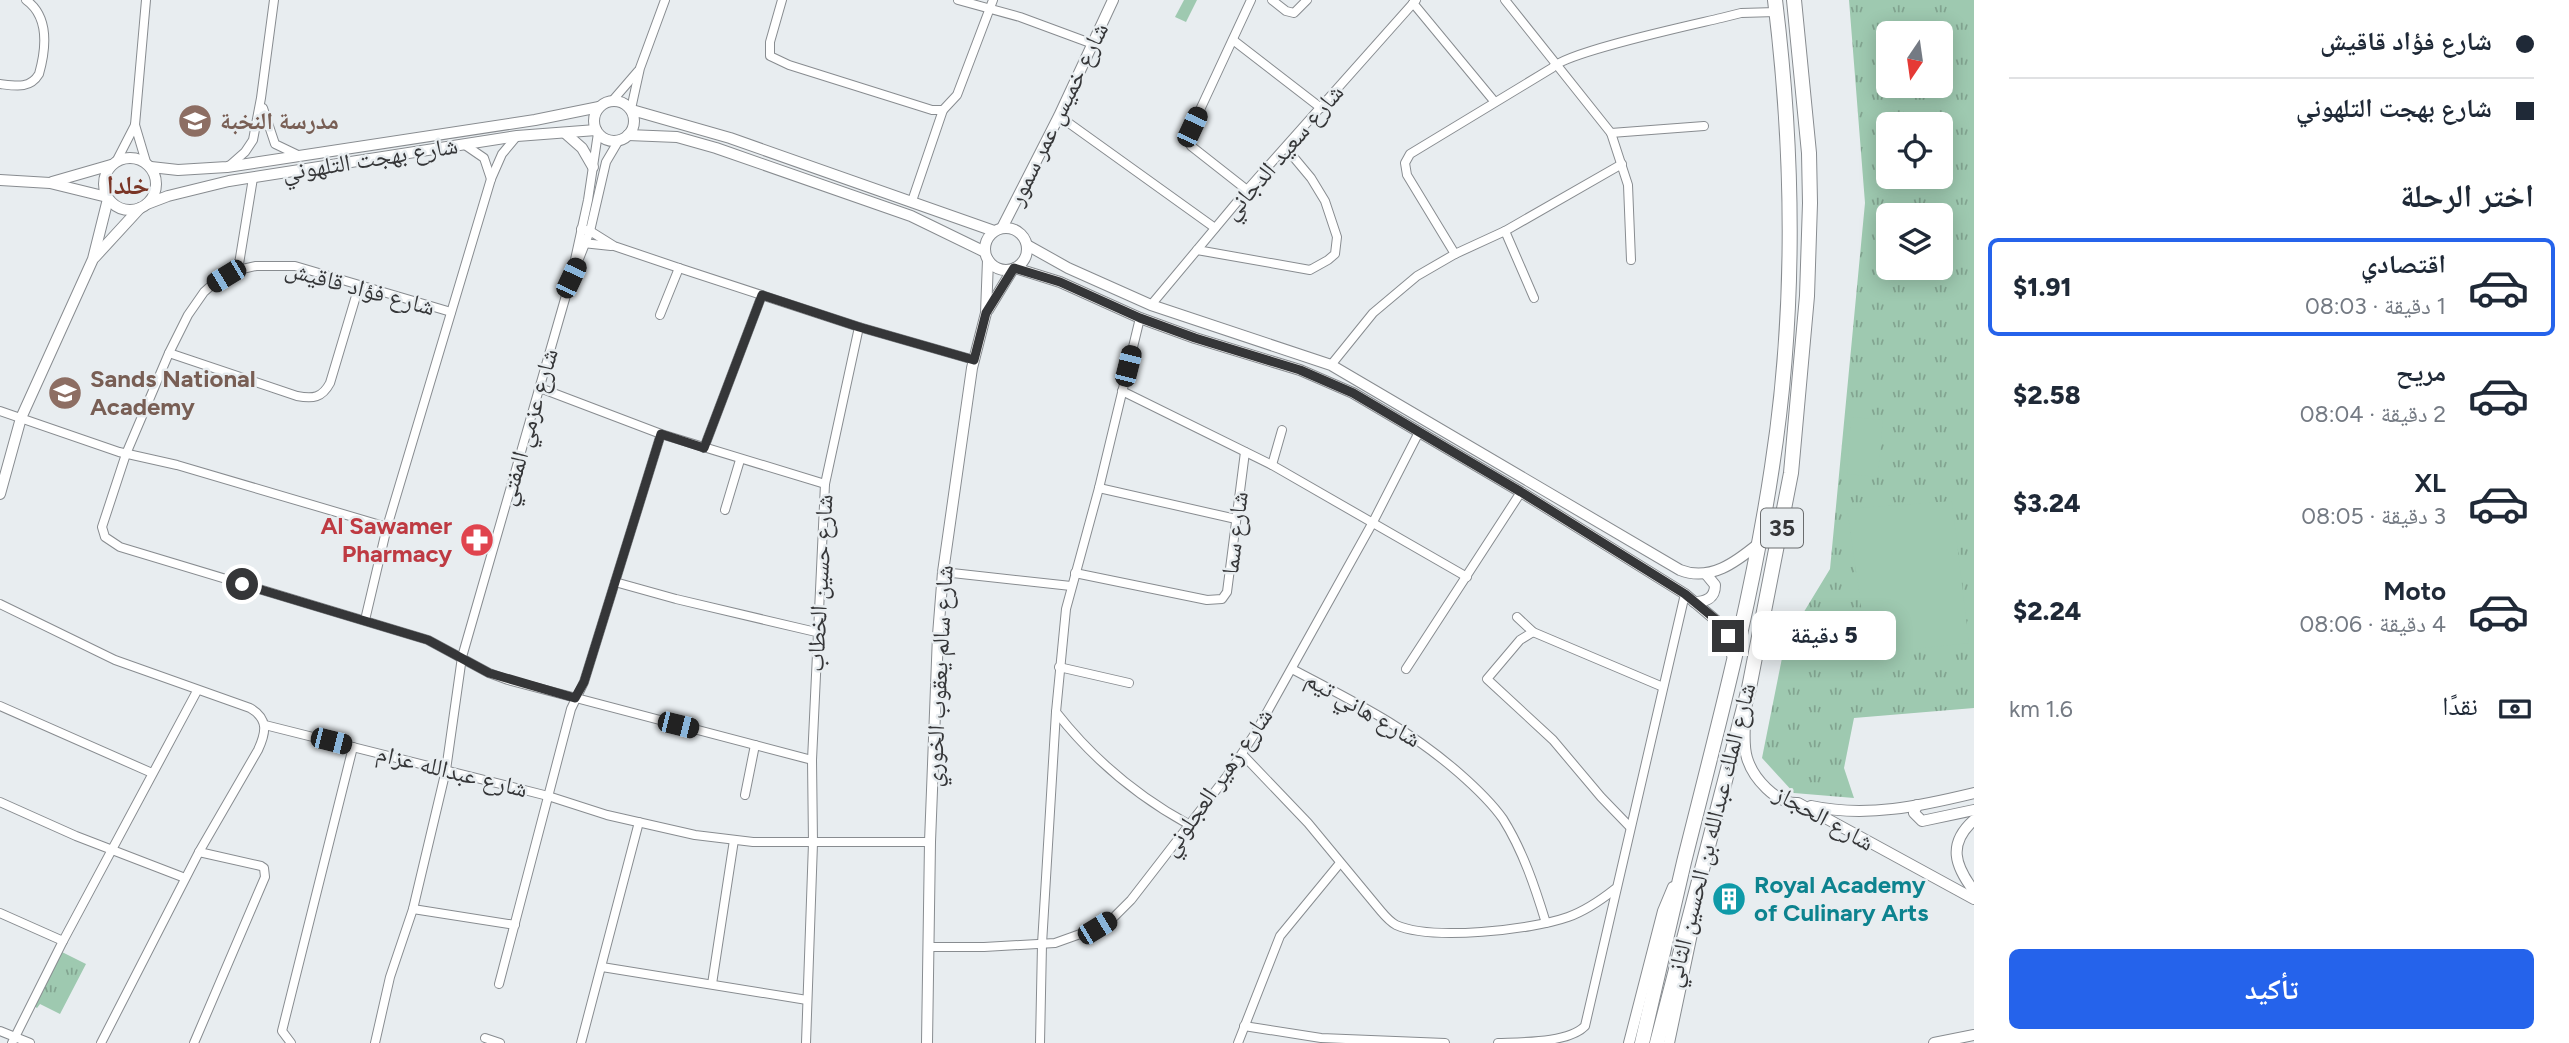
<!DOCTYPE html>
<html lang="ar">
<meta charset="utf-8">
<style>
:root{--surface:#fff;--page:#f2f2f3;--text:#1f2937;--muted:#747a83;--line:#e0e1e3;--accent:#2563eb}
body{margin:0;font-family:Figtree,"Noto Naskh Arabic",sans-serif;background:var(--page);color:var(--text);direction:rtl;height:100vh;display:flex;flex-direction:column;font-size:26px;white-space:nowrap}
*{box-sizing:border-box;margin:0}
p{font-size:23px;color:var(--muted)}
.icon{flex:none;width:38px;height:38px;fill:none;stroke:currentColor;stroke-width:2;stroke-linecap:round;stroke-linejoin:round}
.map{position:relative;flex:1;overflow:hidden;direction:ltr}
.details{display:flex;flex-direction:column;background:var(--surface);width:595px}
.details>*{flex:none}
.top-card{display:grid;align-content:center;height:154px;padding:0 35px;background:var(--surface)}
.needle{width:46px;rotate:193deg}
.buttons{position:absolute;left:1876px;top:21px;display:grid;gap:14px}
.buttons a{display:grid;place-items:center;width:77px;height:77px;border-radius:10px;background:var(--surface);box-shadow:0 4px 18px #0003;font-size:35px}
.end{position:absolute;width:32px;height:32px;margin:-16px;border:9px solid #353638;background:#fff;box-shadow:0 0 0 4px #fff}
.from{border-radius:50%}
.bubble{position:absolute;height:49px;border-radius:10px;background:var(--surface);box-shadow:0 4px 18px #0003;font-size:23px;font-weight:800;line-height:49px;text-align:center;direction:rtl}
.car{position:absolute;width:21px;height:42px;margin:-21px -10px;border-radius:9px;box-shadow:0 0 5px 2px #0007;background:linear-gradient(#222 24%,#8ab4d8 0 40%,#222 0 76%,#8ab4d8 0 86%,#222 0)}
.top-card b{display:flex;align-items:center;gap:24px;height:66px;font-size:26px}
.top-card b+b{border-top:2px solid var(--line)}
.top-card i{width:18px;height:18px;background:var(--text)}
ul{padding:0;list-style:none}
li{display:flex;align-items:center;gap:21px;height:98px;margin:0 14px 10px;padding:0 21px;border:4px solid transparent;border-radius:10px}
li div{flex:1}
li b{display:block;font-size:26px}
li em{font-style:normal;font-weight:800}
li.on{border-color:var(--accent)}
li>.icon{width:63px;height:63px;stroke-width:1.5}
h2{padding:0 35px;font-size:32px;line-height:84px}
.pay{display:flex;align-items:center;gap:18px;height:77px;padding:0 35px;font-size:26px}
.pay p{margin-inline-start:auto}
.button{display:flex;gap:14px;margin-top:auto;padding:14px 35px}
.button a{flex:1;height:80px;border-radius:10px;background:var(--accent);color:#fff;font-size:28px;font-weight:800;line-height:80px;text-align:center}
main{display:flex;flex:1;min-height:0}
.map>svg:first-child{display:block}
.grass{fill:url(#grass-tufts);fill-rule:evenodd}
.garden{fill:#9ec9b0}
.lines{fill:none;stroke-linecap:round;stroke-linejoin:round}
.street-casing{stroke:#888c90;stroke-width:10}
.secondary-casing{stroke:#888c90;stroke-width:12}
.highway-casing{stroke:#888c90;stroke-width:16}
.street{stroke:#fff;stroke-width:8}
.secondary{stroke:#fff;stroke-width:10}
.highway{stroke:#fff;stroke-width:14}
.route{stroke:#353638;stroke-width:9}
.labels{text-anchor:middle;stroke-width:5;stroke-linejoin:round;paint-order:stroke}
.shield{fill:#e8edf0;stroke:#6b6d6f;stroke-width:2}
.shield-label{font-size:23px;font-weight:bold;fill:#353638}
.street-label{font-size:24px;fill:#353638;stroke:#e8edf0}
.education-label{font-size:24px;font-weight:bold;fill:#785e54;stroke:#e8edf0;text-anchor:start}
.health-label{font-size:24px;font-weight:bold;fill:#be3a42;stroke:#e8edf0;text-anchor:end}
.culture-label{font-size:24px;font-weight:bold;fill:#0d838f;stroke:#e8edf0;text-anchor:start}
.neighbourhood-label{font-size:26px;font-weight:bold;fill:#7a3526;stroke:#e8edf0}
</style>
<main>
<section class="details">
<div class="top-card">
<b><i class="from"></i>شارع فؤاد قاقيش</b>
<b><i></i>شارع بهجت التلهوني</b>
</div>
<h2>اختر الرحلة</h2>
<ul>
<li class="on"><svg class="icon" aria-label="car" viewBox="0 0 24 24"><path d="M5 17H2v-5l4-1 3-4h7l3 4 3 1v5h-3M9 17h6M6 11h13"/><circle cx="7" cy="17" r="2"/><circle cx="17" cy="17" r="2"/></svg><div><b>اقتصادي</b><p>1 دقيقة · 08:03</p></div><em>$1.91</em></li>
<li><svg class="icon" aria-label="car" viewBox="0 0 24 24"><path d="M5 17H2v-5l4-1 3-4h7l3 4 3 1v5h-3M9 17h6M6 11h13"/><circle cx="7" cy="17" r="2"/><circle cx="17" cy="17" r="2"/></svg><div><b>مريح</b><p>2 دقيقة · 08:04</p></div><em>$2.58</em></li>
<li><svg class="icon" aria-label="car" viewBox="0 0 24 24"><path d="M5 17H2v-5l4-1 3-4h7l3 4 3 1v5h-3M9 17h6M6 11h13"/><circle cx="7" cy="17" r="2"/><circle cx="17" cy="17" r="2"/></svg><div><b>XL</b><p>3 دقيقة · 08:05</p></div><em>$3.24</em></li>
<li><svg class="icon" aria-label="car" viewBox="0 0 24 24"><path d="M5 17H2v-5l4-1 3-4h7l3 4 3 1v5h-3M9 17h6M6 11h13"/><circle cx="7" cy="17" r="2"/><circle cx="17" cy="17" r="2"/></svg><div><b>Moto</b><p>4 دقيقة · 08:06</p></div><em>$2.24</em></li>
</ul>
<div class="pay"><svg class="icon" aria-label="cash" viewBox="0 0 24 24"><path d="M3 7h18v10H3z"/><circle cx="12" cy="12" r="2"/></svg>نقدًا<p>1.6 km</p></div>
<div class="button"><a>تأكيد</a></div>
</section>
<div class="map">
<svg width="1974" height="1043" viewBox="0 0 1974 1043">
<defs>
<pattern id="grass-tufts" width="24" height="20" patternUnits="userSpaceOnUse" patternTransform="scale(1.75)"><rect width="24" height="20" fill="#9ec9b0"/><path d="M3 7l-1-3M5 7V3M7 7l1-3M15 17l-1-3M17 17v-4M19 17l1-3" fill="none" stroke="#82a490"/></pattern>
</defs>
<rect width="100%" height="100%" fill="#e8edf0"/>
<!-- grass -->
<g class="grass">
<path d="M1849 0H1974V708L1854 718 1844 768 1854 798 1794 793 1762 758 1785 643 1830 569 1865 203ZM1888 33H1941V86H1888ZM1888 124H1941V177H1888ZM1888 215H1941V268H1888Z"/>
<path d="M62 952 86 964 60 1014 40 1004 37 1008 34 1006Z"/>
</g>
<!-- garden -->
<g class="garden">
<path d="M1184 0H1197L1186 22 1175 17Z"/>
<path d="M1851 417 1883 420 1878 477 1847 474Z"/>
<path d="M1952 501 1969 643 1868 654 1847 509Z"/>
</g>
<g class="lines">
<!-- street casing -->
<g class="street-casing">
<g id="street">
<path d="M782 0 770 42V56L789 65 932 110H943L957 95 993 0"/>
<path d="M958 0 1020 17 1093 44"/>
<path d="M1272 0 1286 11 1294 13 1307 0"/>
<path d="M1505 0 1611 133 1628 185 1631 260"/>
<path d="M1413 3 1494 101"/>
<path d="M1233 40 1321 108"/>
<path d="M0 84C16 86 30 89 39 74 46 49 50 17 26 0"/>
<path d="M613 100 638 71"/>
<path d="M263 108 275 144 298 155"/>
<path d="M631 109 640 68 665 0"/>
<path d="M1059 116 1215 228"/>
<path d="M135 125 146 162"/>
<path d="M1611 133 1704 126"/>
<path d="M465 145 484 158 491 179"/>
<path d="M117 160 135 125 146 0"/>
<path d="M228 167 245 152 253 140 261 98 274 0"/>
<path d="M1247 190 1191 146 1188 141 1192 127 1251 0"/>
<path d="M912 201 943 110"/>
<path d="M581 229 590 231 614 246 679 268 859 327 974 360"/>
<path d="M1505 231 1534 298"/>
<path d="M583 243 611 246"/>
<path d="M1197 250 1310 270 1328 260 1335 254 1337 237 1325 201 1311 178 1286 148"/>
<path d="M1455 254 1407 175 1405 163 1410 154 1552 68C1566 52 1692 25 1721 18L1741 13 1776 12"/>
<path d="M575 269 590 231 606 162 619 140"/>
<path d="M238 270 253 178"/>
<path d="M1151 305 1247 190 1416 0"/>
<path d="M451 312 295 266H256L238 270 214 283 204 292 188 315 169 353 126 454 102 527 105 537 120 547 428 640 489 673 508 680 812 760"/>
<path d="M660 315 679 268"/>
<path d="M1140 318 1099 488 1066 609 1056 712C1092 758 1137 796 1188 824"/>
<path d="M169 353 297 396C313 399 322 398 330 383L359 286"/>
<path d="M1331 365 1373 313 1417 276 1455 254 1505 231 1622 164"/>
<path d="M540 388 661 434 825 484"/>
<path d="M1122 391 1272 465 1467 577"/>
<path d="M0 411 119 452 177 465 387 527"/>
<path d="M704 448 762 295"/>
<path d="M1272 465 1282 430"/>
<path d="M1099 488 1236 519"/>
<path d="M725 510 740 460"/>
<path d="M943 572 1071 586"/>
<path d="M1075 573 1207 600 1222 599 1227 592 1245 452"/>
<path d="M615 582 676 599 816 632"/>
<path d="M0 604 115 660 250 708C269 719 266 733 258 750L199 852 101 1043"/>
<path d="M1517 617 1533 632 1663 687"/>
<path d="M365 620 387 527 491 179 502 154 517 136"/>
<path d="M1533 632 1520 640 1487 679 1553 740 1601 797 1630 827"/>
<path d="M1059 667 1129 683"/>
<path d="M1292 669C1354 702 1405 726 1459 773 1475 787 1491 802 1503 819 1523 851 1535 887 1546 923"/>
<path d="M1406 669 1521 492"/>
<path d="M0 706 152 773"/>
<path d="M265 725 548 796 607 815 695 835 753 842H930"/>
<path d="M1242 754 1308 823 1380 910C1385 916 1389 921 1396 925 1432 941 1531 930 1568 917 1585 911 1601 900 1615 889"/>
<path d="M745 795 755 745"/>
<path d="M0 802 76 836 185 878"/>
<path d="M413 909 515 925"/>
<path d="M0 913 63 941"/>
<path d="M929 947H984L1055 943 1097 928 1111 920 1131 900 1227 776 1256 732 1373 522 1418 434"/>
<path d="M602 967 807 1000"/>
<path d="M499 984 571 709 584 682 661 434"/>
<path d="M712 984 734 840"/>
<path d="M1244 1026 1321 1038 1445 1043"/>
<path d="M0 1031 30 1043"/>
<path d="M485 1038 500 1043"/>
<path d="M12 1043 63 941 197 691"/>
<path d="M194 1043 265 877 264 868 261 866 199 852"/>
<path d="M291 1043 282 1031 353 747"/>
<path d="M375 1043 390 977 413 909 446 770 462 657 571 278 588 200 598 133"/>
<path d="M581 1043 639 822"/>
<path d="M806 1043 813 843 812 760 825 484 859 327"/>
<path d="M1040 1043 1042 944 1056 712"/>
<path d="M1238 1043 1280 936 1340 863"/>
<path d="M1498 1043C1522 1042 1569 1043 1585 1026L1685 594"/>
</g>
</g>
<!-- secondary casing -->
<g class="secondary-casing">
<g id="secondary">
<circle cx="614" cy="121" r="20"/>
<path d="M632 110 730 138 994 231"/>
<path d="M565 133 582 148 593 167"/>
<path d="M628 135 677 137 716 148 911 216 985 252"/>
<circle cx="130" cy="184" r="26"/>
<path d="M151 167 178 170 227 167 535 120 599 107"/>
<path d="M0 180 50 183 107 197"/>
<path d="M52 182 111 165"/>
<path d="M147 204 168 196 229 181 517 136 596 130"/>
<circle cx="1006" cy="249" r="21"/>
<path d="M1002 228 1059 116 1113 0"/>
<path d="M1027 245 1068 268 1151 305 1331 365 1680 570C1710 582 1736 562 1758 544"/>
<path d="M95 257 140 208"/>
<path d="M1015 268 1060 282 1140 318 1195 338 1300 370 1353 393 1521 492 1685 594 1725 628 1732 655"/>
<path d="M988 310 1013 269"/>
<path d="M0 494 21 418 93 259 108 199"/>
<path d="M1694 602C1706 602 1715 598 1715 585L1706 574"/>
<path d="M1745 719C1745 731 1743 745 1747 758 1753 778 1776 804 1798 803L1974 899"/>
<path d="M1917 805 1914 813 1922 821 1974 810"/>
<path d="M1811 806C1867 818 1920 806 1974 793"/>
<path d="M1974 820C1947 844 1955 866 1974 891"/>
<path d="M927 1043 930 842 938 635 943 572 972 368 986 313 988 260"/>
<path d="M1629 1043 1663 911 1673 887"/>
<path d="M1669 1043 1693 929"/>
<path d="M1934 1043 1974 1035"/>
</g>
</g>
<!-- highway casing -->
<g class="highway-casing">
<g id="highway">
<path d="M1642 1043C1656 983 1670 922 1684 862 1717 730 1752 601 1772 467 1796 313 1794 154 1775 0"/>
<path d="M1657 1043 1749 688 1791 473 1807 296 1810 203 1809 153 1794 0"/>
</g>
</g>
<!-- street -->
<use href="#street" class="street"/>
<!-- secondary -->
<use href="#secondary" class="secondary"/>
<!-- highway -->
<use href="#highway" class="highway"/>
</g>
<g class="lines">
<!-- route -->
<path class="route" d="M242 584 428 640 489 673 575 698 584 682 661 434 704 448 762 295 859 327 974 360 986 313 1014 268 1060 282 1140 318 1195 338 1300 370 1353 393 1521 492 1685 594 1720 623 1728 636"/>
</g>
<!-- icons -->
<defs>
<g id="school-disc" transform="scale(1.75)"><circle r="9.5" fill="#8d6e63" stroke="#e8edf0"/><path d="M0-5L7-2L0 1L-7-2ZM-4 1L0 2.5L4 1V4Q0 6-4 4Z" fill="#fff"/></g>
<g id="pharmacy-disc" transform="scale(1.75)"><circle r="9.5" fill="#e0444e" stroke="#e8edf0"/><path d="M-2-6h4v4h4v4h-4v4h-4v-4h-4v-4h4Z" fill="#fff"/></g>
<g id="building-disc" transform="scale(1.75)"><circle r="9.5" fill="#0f9aa8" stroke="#e8edf0"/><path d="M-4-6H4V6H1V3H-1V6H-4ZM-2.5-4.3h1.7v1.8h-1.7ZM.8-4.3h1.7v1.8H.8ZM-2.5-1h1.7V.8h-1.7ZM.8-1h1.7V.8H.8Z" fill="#fff"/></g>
</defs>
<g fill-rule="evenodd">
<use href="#school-disc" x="195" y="121"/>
<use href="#school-disc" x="65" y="393"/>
<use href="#pharmacy-disc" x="477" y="540"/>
<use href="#building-disc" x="1729" y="899"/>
</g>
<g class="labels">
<!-- shield labels -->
<rect class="shield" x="1761" y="508.5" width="42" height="39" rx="5"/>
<g class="shield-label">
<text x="1782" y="536">35</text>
</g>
<!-- street labels -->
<g class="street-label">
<text transform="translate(1058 114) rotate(-64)" y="8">شارع خميس عمر سمور</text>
<text transform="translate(1283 152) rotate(-49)" y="8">شارع سعيد الدجاني</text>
<text transform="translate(370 159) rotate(-9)" y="8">شارع بهجت التلهوني</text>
<text transform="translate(360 288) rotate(15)" y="8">شارع فؤاد قاقيش</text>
<text transform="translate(528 427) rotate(-74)" y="8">شارع عزمي المفتي</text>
<text transform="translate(1235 533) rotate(-83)" y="8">شارع سما</text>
<text transform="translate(820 583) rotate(-87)" y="8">شارع حسين الخطاب</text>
<text transform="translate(939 676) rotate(-87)" y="8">شارع سالم يعقوب الخوري</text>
<text transform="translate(1363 709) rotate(30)" y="8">شارع هاني تيم</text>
<text transform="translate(452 771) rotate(14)" y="8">شارع عبدالله عزام</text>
<text transform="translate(1217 782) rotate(-55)" y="8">شارع زهير العجلوني</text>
<text transform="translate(1824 818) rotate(29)" y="8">شارع الحجاز</text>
<text transform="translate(1710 835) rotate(-76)" y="8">شارع الملك عبدالله بن الحسين الثاني</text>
</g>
<!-- education labels -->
<g class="education-label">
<text x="220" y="129">مدرسة النخبة</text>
<text x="90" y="387">Sands National<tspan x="90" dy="28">Academy</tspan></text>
</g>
<!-- health labels -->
<g class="health-label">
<text x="452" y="534">Al Sawamer<tspan x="452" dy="28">Pharmacy</tspan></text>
</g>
<!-- culture labels -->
<g class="culture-label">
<text x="1754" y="893">Royal Academy<tspan x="1754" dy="28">of Culinary Arts</tspan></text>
</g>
<!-- neighbourhood labels -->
<g class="neighbourhood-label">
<text x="128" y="194">خلدا</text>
</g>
</g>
</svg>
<div class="buttons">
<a><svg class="needle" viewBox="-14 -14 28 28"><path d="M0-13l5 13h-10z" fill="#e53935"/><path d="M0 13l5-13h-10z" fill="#747a83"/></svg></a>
<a><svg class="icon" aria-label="locate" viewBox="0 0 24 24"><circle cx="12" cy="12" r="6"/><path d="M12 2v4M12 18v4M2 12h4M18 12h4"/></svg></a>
<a><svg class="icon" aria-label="layers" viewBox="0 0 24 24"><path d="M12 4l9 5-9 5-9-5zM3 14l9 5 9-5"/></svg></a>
</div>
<i class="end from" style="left:242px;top:584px"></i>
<i class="end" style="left:1728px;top:636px"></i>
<div class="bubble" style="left:1752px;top:611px;width:144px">5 دقيقة</div>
<i class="car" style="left:1192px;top:127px;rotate:25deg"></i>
<i class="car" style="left:226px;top:276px;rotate:239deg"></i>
<i class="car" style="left:571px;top:278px;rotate:25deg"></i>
<i class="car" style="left:1128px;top:366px;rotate:14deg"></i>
<i class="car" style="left:678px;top:725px;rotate:104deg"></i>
<i class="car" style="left:331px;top:741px;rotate:104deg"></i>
<i class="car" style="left:1097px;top:928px;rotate:59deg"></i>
</div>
</main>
